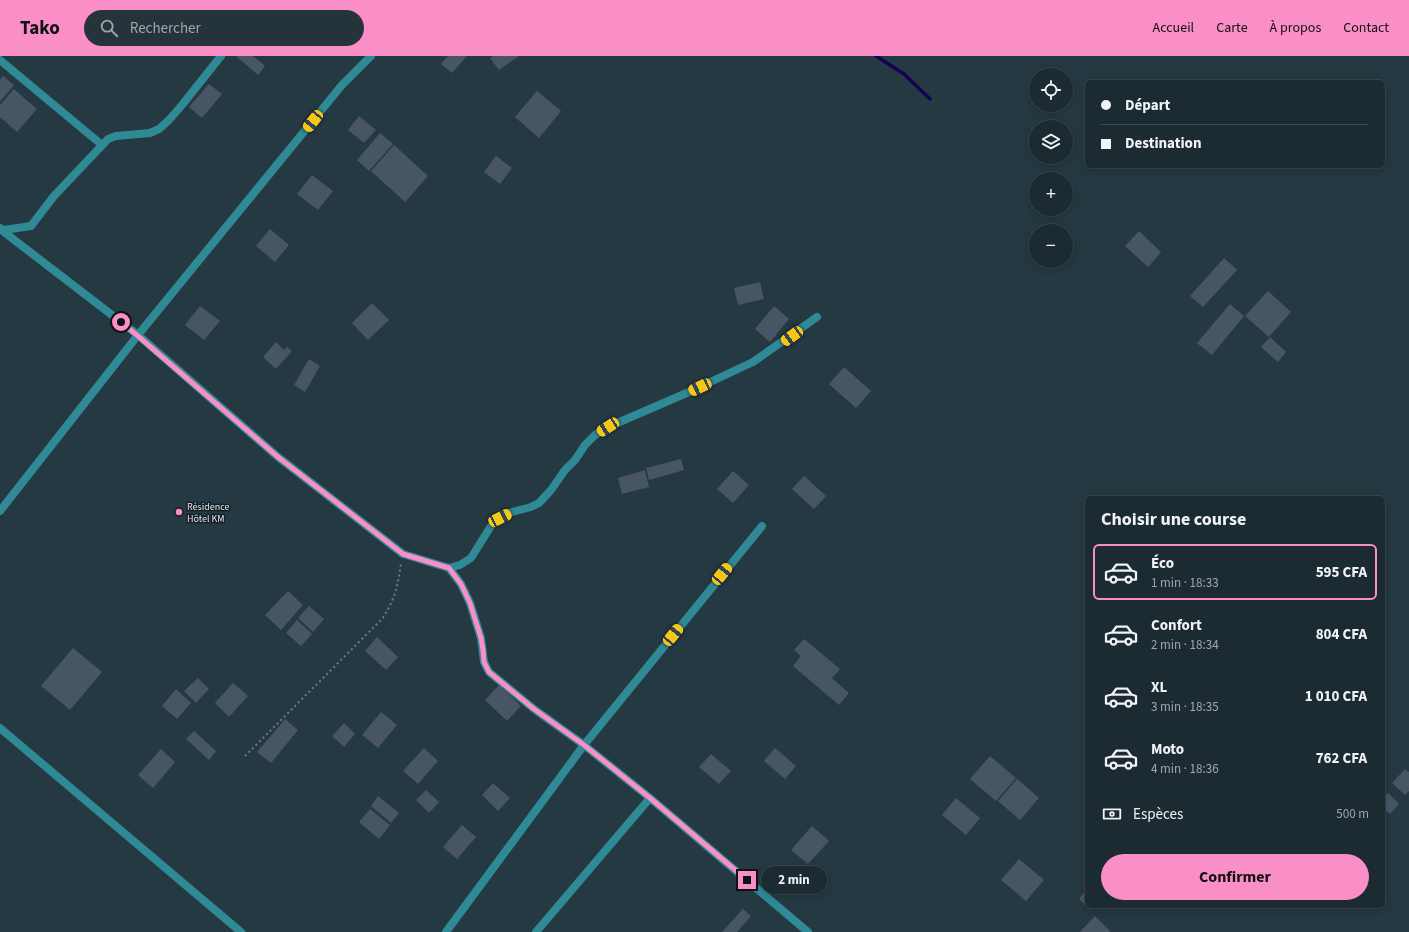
<!DOCTYPE html>
<html lang="fr">
<meta charset="utf-8">
<style>
:root{--surface:#1c2b32;--page:#25333a;--text:#f1f3f6;--muted:#a0a7ac;--line:#3a474d;--accent:#fa8fc7}
body{margin:0;font-family:"Source Sans 3",sans-serif;background:var(--page);color:var(--text);height:100vh;display:flex;flex-direction:column;font-size:15px;white-space:nowrap}
*{box-sizing:border-box;margin:0}
p{font-size:13px;color:var(--muted)}
.icon{flex:none;width:22px;height:22px;fill:none;stroke:currentColor;stroke-width:2;stroke-linecap:round;stroke-linejoin:round}
.map{position:relative;flex:1;overflow:hidden}
.details{position:absolute;left:1085px;top:440px;width:300px;height:412px;display:flex;flex-direction:column;background:var(--surface);border-radius:6px;box-shadow:0 2px 10px #0003,0 0 0 1px var(--line)}
.details>*{flex:none}
.top-card{position:absolute;left:1085px;top:24px;width:300px;height:88px;border-radius:6px;box-shadow:0 2px 10px #0003,0 0 0 1px var(--line);display:grid;align-content:center;height:88px;padding:0 16px;background:var(--surface)}
.fabs{position:absolute;left:1029px;top:12px;display:grid;gap:8px}
.fabs a{display:grid;place-items:center;width:44px;height:44px;border-radius:50%;background:var(--surface);box-shadow:0 2px 10px #0003,0 0 0 1px var(--line);font-size:20px}
.end{position:absolute;width:18px;height:18px;margin:-9px;border:5px solid #fa8fc7;background:#111;box-shadow:0 0 0 2px #111}
.from{border-radius:50%}
.bubble{position:absolute;height:28px;border-radius:14px;background:var(--surface);box-shadow:0 2px 10px #0003,0 0 0 1px var(--line);font-size:13px;font-weight:700;line-height:28px;text-align:center}
.car{position:absolute;width:12px;height:24px;margin:-12px -6px;border-radius:5px;box-shadow:0 0 3px 1px #0007;background:linear-gradient(#f5c518 24%,#345 0 40%,#f5c518 0 76%,#345 0 86%,#f5c518 0)}
.top-card b{display:flex;align-items:center;gap:14px;height:38px;font-size:15px}
.top-card b+b{border-top:1px solid var(--line)}
.top-card i{width:10px;height:10px;background:var(--text)}
ul{padding:0;list-style:none}
li{display:flex;align-items:center;gap:12px;height:56px;margin:0 8px 6px;padding:0 8px;border:2px solid transparent;border-radius:6px}
li div{flex:1}
li b{display:block;font-size:15px}
li em{font-style:normal;font-weight:700}
li.selected{border-color:var(--accent)}
li>.icon{width:36px;height:36px;stroke-width:1.5}
h2{padding:0 16px;font-size:18px;line-height:48px}
.pay{display:flex;align-items:center;gap:10px;height:44px;padding:0 16px;font-size:15px}
.pay p{margin-inline-start:auto}
.cta{display:flex;gap:8px;margin-top:auto;padding:8px 16px}
.cta a{flex:1;height:46px;border-radius:24px;background:var(--accent);color:#111;font-size:16px;font-weight:700;line-height:46px;text-align:center}
header{display:flex;align-items:center;gap:24px;box-sizing:border-box;height:56px;padding:0 20px;background:var(--accent);color:#111}
header strong{font-size:19px}
nav{display:flex;gap:22px;margin-inline-start:auto;font-size:14px}
.search{width:280px;height:36px;background:var(--page);display:flex;align-items:center;gap:10px;box-sizing:border-box;padding:0 14px;border-radius:22px;color:var(--muted);font-size:15px}
.map>svg:first-child{display:block}
.lines{fill:none;stroke-linecap:round;stroke-linejoin:round}
.stream{stroke:#130252;stroke-width:3.5}
.building{fill:#485565}
.path{stroke:#6b7c85;stroke-width:2;stroke-dasharray:2 3;stroke-linecap:butt}
.street{stroke:#2f8a95;stroke-width:8}
.route{stroke:#fa8fc7;stroke-width:5}
.poi-dot{fill:#fa8fc7;stroke:#161f23;stroke-width:1.5}
.labels{text-anchor:middle;stroke-width:3;stroke-linejoin:round;paint-order:stroke}
.poi-label{font-size:10px;fill:#dbe8ee;stroke:#161f23;text-anchor:start}
</style>
<header>
<strong>Tako</strong>
<div class="search"><svg class="icon" aria-label="search" viewBox="0 0 24 24"><circle cx="10" cy="10" r="6"/><path d="M15 15l6 6"/></svg>Rechercher</div>
<nav><a>Accueil</a><a>Carte</a><a>À propos</a><a>Contact</a></nav>
</header>
<div class="map">
<svg width="1409" height="876" viewBox="0 0 1409 876">
<rect width="100%" height="100%" fill="#253943"/>
<g class="lines">
<!-- stream -->
<path class="stream" d="M876 0 904 18 930 43"/>
</g>
<!-- building -->
<g class="building">
<path d="M236 0H253L265 10 258 19Z"/>
<path d="M448 0H467L452 17 441 8Z"/>
<path d="M493 0H519L499 14 490 2Z"/>
<path d="M3 20 14 29 0 46V24Z"/>
<path d="M209 28 222 38 202 62 189 51Z"/>
<path d="M14 33 37 53 17 76 0 61V49Z"/>
<path d="M537 35 561 55 539 82 515 61Z"/>
<path d="M359 60 376 74 364 87 348 74Z"/>
<path d="M380 77 393 88 369 115 357 104Z"/>
<path d="M394 89 428 120 405 146 371 115Z"/>
<path d="M496 100 512 112 500 128 484 116Z"/>
<path d="M312 119 333 135 318 154 297 138Z"/>
<path d="M270 173 289 189 275 206 256 190Z"/>
<path d="M1139 175 1161 196 1148 211 1125 190Z"/>
<path d="M1224 202 1237 214 1203 251 1190 240Z"/>
<path d="M760 226 764 243 738 249 734 232Z"/>
<path d="M1268 235 1291 256 1269 281 1245 260Z"/>
<path d="M372 247 389 264 368 284 352 267Z"/>
<path d="M1230 248 1244 260 1212 299 1197 287Z"/>
<path d="M200 250 220 265 204 284 185 269Z"/>
<path d="M774 250 789 263 770 286 755 273Z"/>
<path d="M1270 281 1286 296 1278 306 1261 291Z"/>
<path d="M276 286 284 294 287 291 292 295 276 313 263 301Z"/>
<path d="M309 303 320 310 305 336 294 329Z"/>
<path d="M844 311 871 335 856 352 829 328Z"/>
<path d="M681 403 684 414 649 424 646 412Z"/>
<path d="M645 414 649 431 622 438 618 422Z"/>
<path d="M733 415 749 429 733 447 717 433Z"/>
<path d="M804 420 826 440 814 453 792 433Z"/>
<path d="M288 535 303 549 281 574 265 559Z"/>
<path d="M309 550 324 563 313 576 298 562Z"/>
<path d="M297 564 312 578 301 590 286 577Z"/>
<path d="M377 581 398 601 386 614 365 595Z"/>
<path d="M804 583 840 613 832 622 849 637 839 649 793 610 801 600 794 594Z"/>
<path d="M73 592 102 616 70 654 41 630Z"/>
<path d="M198 622 209 633 196 647 184 635Z"/>
<path d="M233 627 248 640 229 661 215 647Z"/>
<path d="M499 629 521 650 507 665 485 644Z"/>
<path d="M176 633 191 647 177 663 162 650Z"/>
<path d="M381 656 397 669 378 692 362 679Z"/>
<path d="M285 663 298 674 271 707 257 696Z"/>
<path d="M344 667 355 678 344 691 332 680Z"/>
<path d="M194 675 216 695 209 704 186 683Z"/>
<path d="M424 692 438 705 418 728 403 715Z"/>
<path d="M775 692 796 710 785 723 764 705Z"/>
<path d="M161 693 175 706 153 732 138 719Z"/>
<path d="M711 698 731 715 719 728 699 711Z"/>
<path d="M990 700 1016 722 996 745 970 723Z"/>
<path d="M1405 713 1409 716V735L1405 739 1392 727Z"/>
<path d="M1017 723 1039 742 1020 764 998 745Z"/>
<path d="M493 727 510 742 498 755 482 739Z"/>
<path d="M426 734 439 746 429 757 416 744Z"/>
<path d="M1388 737 1399 748 1390 758 1383 752V742Z"/>
<path d="M378 740 399 757 391 767 371 750Z"/>
<path d="M956 742 980 762 966 779 942 759Z"/>
<path d="M370 753 390 769 379 783 359 766Z"/>
<path d="M462 769 476 781 457 803 443 791Z"/>
<path d="M812 770 829 785 808 808 791 794Z"/>
<path d="M1019 803 1044 824 1026 845 1001 824Z"/>
<path d="M1087 833V850H1094L1091 854 1079 843Z"/>
<path d="M743 853 751 860 737 876H722Z"/>
<path d="M1095 860 1110 875 1109 876H1080Z"/>
</g>
<g class="lines">
<!-- path -->
<path class="path" d="M245 700 382 563C395 544 398 529 401 507"/>
<!-- street -->
<g class="street">
<path d="M0 4 102 89"/>
<path d="M0 172 4 174 31 170 54 140 108 83 116 80 150 77 159 73 169 64 182 49 221 0"/>
<path d="M0 173 138 279 278 401 403 498 449 512 460 509 471 502 491 470 500 462 512 456 531 451 539 447 551 434 565 414 575 404 585 389 595 379 608 371 689 336 753 306 817 261"/>
<path d="M0 455 138 279 342 29 371 0"/>
<path d="M449 512 461 528 470 547 481 582 484 606 489 616 534 653 584 689 650 742 808 876"/>
<path d="M0 672 241 876"/>
<path d="M446 876 584 689 762 470"/>
<path d="M536 876 650 742"/>
</g>
</g>
<g class="lines">
<!-- route -->
<path class="route" d="M121 266 138 280 278 401 403 498 449 512 461 528 470 547 481 582 483 594 484 606 489 616 534 653 584 689 650 742 747 824"/>
</g>
<!-- markers -->
<circle class="poi-dot" cx="179" cy="456" r="4"/>
<g class="labels">
<!-- poi labels -->
<g class="poi-label">
<text x="187" y="454">Résidence<tspan x="187" dy="12">Hôtel KM</tspan></text>
</g>
</g>
</svg>
<div class="fabs">
<a><svg class="icon" aria-label="locate" viewBox="0 0 24 24"><circle cx="12" cy="12" r="6"/><path d="M12 2v4M12 18v4M2 12h4M18 12h4"/></svg></a>
<a><svg class="icon" aria-label="layers" viewBox="0 0 24 24"><path d="M12 4l9 5-9 5-9-5zM3 14l9 5 9-5"/></svg></a>
<a>+</a>
<a>−</a>
</div>
<i class="end from" style="left:121px;top:266px"></i>
<i class="end" style="left:747px;top:824px"></i>
<div class="bubble" style="left:761px;top:810px;width:66px">2 min</div>
<i class="car" style="left:313px;top:65px;rotate:219deg"></i>
<i class="car" style="left:792px;top:280px;rotate:234deg"></i>
<i class="car" style="left:700px;top:331px;rotate:245deg"></i>
<i class="car" style="left:608px;top:371px;rotate:237deg"></i>
<i class="car" style="left:500px;top:462px;rotate:64deg"></i>
<i class="car" style="left:722px;top:518px;rotate:39deg"></i>
<i class="car" style="left:673px;top:579px;rotate:39deg"></i>
<div class="top-card">
<b><i class="from"></i>Départ</b>
<b><i></i>Destination</b>
</div>
<section class="details">
<h2>Choisir une course</h2>
<ul>
<li class="selected"><svg class="icon" aria-label="car" viewBox="0 0 24 24"><path d="M5 17H2v-5l4-1 3-4h7l3 4 3 1v5h-3M9 17h6M6 11h13"/><circle cx="7" cy="17" r="2"/><circle cx="17" cy="17" r="2"/></svg><div><b>Éco</b><p>1 min · 18:33</p></div><em>595 CFA</em></li>
<li><svg class="icon" aria-label="car" viewBox="0 0 24 24"><path d="M5 17H2v-5l4-1 3-4h7l3 4 3 1v5h-3M9 17h6M6 11h13"/><circle cx="7" cy="17" r="2"/><circle cx="17" cy="17" r="2"/></svg><div><b>Confort</b><p>2 min · 18:34</p></div><em>804 CFA</em></li>
<li><svg class="icon" aria-label="car" viewBox="0 0 24 24"><path d="M5 17H2v-5l4-1 3-4h7l3 4 3 1v5h-3M9 17h6M6 11h13"/><circle cx="7" cy="17" r="2"/><circle cx="17" cy="17" r="2"/></svg><div><b>XL</b><p>3 min · 18:35</p></div><em>1 010 CFA</em></li>
<li><svg class="icon" aria-label="car" viewBox="0 0 24 24"><path d="M5 17H2v-5l4-1 3-4h7l3 4 3 1v5h-3M9 17h6M6 11h13"/><circle cx="7" cy="17" r="2"/><circle cx="17" cy="17" r="2"/></svg><div><b>Moto</b><p>4 min · 18:36</p></div><em>762 CFA</em></li>
</ul>
<div class="pay"><svg class="icon" aria-label="cash" viewBox="0 0 24 24"><path d="M3 7h18v10H3z"/><circle cx="12" cy="12" r="2"/></svg>Espèces<p>500 m</p></div>
<div class="cta"><a>Confirmer</a></div>
</section>
</div>
